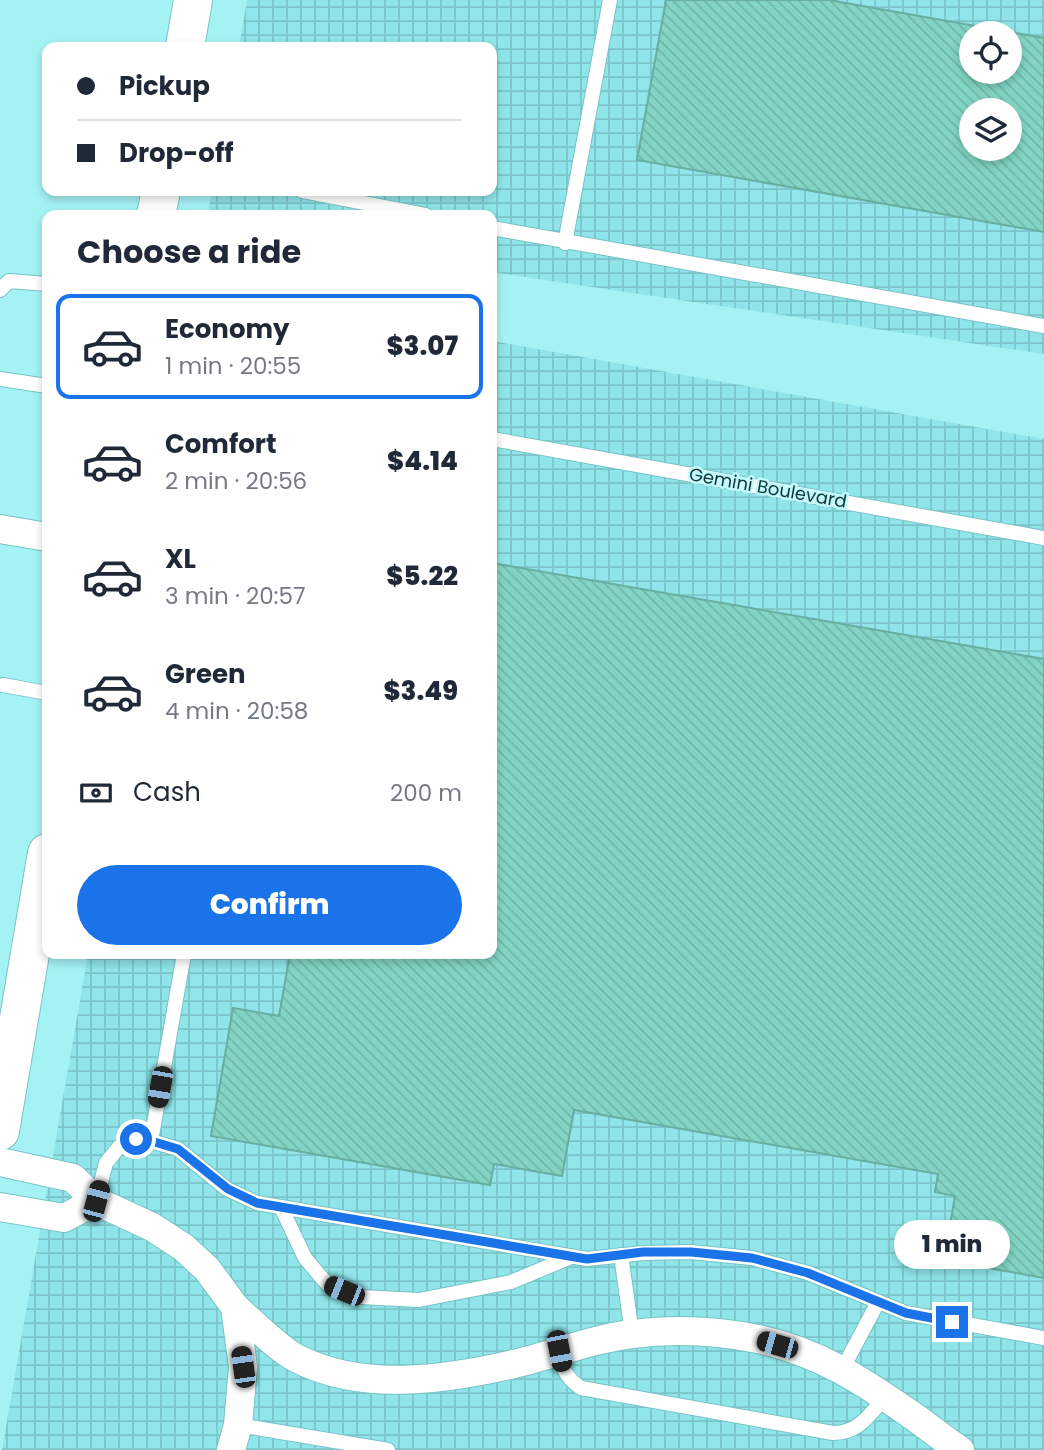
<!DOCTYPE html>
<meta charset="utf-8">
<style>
:root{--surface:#fff;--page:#f2f2f3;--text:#1f2937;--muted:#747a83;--line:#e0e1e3;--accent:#1a73e8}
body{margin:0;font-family:Poppins,sans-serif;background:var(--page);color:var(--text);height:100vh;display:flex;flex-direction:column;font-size:26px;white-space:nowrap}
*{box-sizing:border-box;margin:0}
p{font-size:23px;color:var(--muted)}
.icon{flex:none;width:38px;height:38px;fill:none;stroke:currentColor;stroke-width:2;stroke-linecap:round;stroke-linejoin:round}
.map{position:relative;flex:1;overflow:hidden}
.details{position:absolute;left:42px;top:210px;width:455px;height:749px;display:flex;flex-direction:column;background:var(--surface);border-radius:14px;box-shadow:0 4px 10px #0003}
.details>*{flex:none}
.guide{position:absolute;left:42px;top:42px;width:455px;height:154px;border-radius:14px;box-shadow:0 4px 10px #0003;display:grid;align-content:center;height:154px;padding:0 35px;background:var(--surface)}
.fabs{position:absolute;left:959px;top:21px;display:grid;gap:14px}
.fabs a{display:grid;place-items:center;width:63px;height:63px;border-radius:50%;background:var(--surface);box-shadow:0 4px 10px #0003;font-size:35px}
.end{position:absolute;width:32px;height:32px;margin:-16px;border:9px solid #1a73e8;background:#fff;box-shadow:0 0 0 4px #fff}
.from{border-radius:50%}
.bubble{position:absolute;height:49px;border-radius:24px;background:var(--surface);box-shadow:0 4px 10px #0003;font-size:23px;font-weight:800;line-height:49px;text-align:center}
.car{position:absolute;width:21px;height:42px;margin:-21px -10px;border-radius:9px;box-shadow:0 0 5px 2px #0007;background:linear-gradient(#222 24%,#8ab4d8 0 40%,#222 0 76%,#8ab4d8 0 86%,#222 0)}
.guide b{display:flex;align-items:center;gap:24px;height:66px;font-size:26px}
.guide b+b{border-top:2px solid var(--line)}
.guide i{width:18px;height:18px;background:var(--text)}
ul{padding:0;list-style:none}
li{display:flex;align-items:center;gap:21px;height:105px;margin:0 14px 10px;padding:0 21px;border:4px solid transparent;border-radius:14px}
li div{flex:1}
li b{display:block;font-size:26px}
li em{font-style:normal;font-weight:800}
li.on{border-color:var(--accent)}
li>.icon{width:63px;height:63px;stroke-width:1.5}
h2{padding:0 35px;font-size:32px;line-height:84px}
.pay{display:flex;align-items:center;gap:18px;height:77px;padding:0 35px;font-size:26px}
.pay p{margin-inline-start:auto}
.action{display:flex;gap:14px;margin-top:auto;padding:14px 35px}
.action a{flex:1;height:80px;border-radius:42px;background:var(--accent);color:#fff;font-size:28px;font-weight:800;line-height:80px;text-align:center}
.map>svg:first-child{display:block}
.industrial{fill:url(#industrial-grid);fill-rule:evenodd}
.building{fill:url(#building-back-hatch);stroke:#67aea0;stroke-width:2;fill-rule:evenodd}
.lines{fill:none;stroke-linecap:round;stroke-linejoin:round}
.lane-casing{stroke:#78c3c6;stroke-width:16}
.street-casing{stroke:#78c3c6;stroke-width:30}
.secondary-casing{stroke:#78c3c6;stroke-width:40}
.lane{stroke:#fff;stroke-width:14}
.street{stroke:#fff;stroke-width:28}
.secondary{stroke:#fff;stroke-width:38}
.route{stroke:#1a73e8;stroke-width:9}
.labels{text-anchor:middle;stroke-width:5;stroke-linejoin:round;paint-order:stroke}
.street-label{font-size:18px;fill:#173638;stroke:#c0fcff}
</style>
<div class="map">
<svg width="1044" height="1450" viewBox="0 0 1044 1450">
<defs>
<pattern id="industrial-grid" width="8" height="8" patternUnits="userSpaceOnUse" patternTransform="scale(1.75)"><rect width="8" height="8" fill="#8fe5e9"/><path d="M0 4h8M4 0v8" fill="none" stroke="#7bc5c9"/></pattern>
<pattern id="building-back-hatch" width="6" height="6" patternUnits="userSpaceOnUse" patternTransform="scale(1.75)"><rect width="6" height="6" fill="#82d5c4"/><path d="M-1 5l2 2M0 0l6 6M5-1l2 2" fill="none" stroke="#70b7a9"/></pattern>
</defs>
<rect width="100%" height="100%" fill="#a5f2f5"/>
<!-- industrial -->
<g class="industrial">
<path d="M247 0H1044V354L492 272V215H208L212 191H492V47H239ZM971 33H1010V72H971ZM971 110H1010V149H971Z"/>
<path d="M492 341 1044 439V1450H2L88 954H492Z"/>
</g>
<!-- building -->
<g class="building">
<path d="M666 0H829L1044 38V232L637 160ZM971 33H1010V72H971ZM971 110H1010V149H971Z"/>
<path d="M492 563 1044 659V1278L944 1260 955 1196 935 1192 938 1174 574 1110 562 1176 494 1164 490 1185 211 1136 233 1008 279 1016 290 954H492Z"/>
</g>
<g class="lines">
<!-- lane casing -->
<g class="lane-casing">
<g id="lane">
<path d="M302 191 426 215"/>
<path d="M492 228 1044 326"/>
<path d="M565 243 610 0"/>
<path d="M0 290 9 281 47 284"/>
<path d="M0 379 47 386"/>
<path d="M492 439 1044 538"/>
<path d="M3 685 47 693"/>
<path d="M151 1141 184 954"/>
<path d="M96 1201 106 1163 119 1147 136 1139 151 1141 178 1149 227 1189 257 1203 587 1259 643 1253 691 1252 752 1258 808 1273 906 1313 1044 1338"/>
<path d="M281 1207 305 1258 327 1284 360 1297 419 1300 511 1282 571 1257"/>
<path d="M621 1255 632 1334"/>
<path d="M559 1351C562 1368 566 1378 581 1388L833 1433C859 1433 869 1415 885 1397"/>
<path d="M842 1370 878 1302"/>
<path d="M238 1425 388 1450"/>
</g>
</g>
<!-- street casing -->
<g class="street-casing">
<g id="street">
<path d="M0 529 47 537"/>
<path d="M0 1162 73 1178 96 1201 152 1227 183 1247 207 1269 235 1307 243 1367 238 1425 231 1450"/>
<path d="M0 1207 64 1218 96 1201"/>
<path d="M235 1307C252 1322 277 1348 296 1358 361 1392 445 1380 514 1364 553 1355 591 1339 632 1334 672 1329 718 1331 758 1339 819 1352 863 1381 913 1416 929 1427 944 1440 960 1450"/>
</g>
</g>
<!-- secondary casing -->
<g class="secondary-casing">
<g id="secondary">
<path d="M185 47 193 0"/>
<path d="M156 215 161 191"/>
<path d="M0 1131 47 853"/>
</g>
</g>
<!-- lane -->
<use href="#lane" class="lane"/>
<!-- street -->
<use href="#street" class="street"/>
<!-- secondary -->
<use href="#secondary" class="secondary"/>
</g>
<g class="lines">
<!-- route -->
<path class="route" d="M136 1139 151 1141 178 1149 228 1189 257 1203 587 1259 643 1252H691L752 1258 808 1273 906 1313 952 1322"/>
</g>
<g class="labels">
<!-- street labels -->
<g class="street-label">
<text transform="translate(768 488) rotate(10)" y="6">Gemini Boulevard</text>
</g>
</g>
</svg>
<div class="fabs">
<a><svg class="icon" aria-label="locate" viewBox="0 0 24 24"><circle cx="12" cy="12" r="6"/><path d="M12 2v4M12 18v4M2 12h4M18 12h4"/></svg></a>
<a><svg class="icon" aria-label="layers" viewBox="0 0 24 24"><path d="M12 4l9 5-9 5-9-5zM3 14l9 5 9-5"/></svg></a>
</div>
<i class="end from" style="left:136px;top:1139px"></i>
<i class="end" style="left:952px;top:1322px"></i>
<div class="bubble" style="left:894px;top:1220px;width:116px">1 min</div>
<i class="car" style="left:160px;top:1087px;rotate:190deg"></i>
<i class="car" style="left:96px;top:1201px;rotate:15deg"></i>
<i class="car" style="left:344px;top:1291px;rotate:292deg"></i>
<i class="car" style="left:777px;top:1345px;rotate:286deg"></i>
<i class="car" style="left:559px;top:1351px;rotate:169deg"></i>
<i class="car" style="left:243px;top:1367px;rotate:352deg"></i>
<div class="guide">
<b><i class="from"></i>Pickup</b>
<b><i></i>Drop-off</b>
</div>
<section class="details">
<h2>Choose a ride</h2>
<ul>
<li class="on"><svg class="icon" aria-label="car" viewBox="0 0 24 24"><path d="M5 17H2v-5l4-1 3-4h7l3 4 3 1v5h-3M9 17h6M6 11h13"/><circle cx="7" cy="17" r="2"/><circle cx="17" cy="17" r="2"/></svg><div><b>Economy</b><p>1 min · 20:55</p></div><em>$3.07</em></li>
<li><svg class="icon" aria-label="car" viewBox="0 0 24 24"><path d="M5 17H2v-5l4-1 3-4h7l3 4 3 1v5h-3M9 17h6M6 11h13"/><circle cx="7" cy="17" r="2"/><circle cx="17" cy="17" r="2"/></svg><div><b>Comfort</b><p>2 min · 20:56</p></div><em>$4.14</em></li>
<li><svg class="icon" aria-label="car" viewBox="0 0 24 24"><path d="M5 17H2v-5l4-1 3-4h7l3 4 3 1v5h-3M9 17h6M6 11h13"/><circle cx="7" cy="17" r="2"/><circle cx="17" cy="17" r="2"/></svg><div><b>XL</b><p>3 min · 20:57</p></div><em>$5.22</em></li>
<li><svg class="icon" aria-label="car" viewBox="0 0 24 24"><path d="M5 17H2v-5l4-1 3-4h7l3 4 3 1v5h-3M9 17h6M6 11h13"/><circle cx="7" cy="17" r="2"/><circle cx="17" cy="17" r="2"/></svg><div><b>Green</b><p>4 min · 20:58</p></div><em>$3.49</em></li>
</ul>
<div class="pay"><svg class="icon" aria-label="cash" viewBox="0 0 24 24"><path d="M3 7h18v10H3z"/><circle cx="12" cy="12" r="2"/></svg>Cash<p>200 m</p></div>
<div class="action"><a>Confirm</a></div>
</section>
</div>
